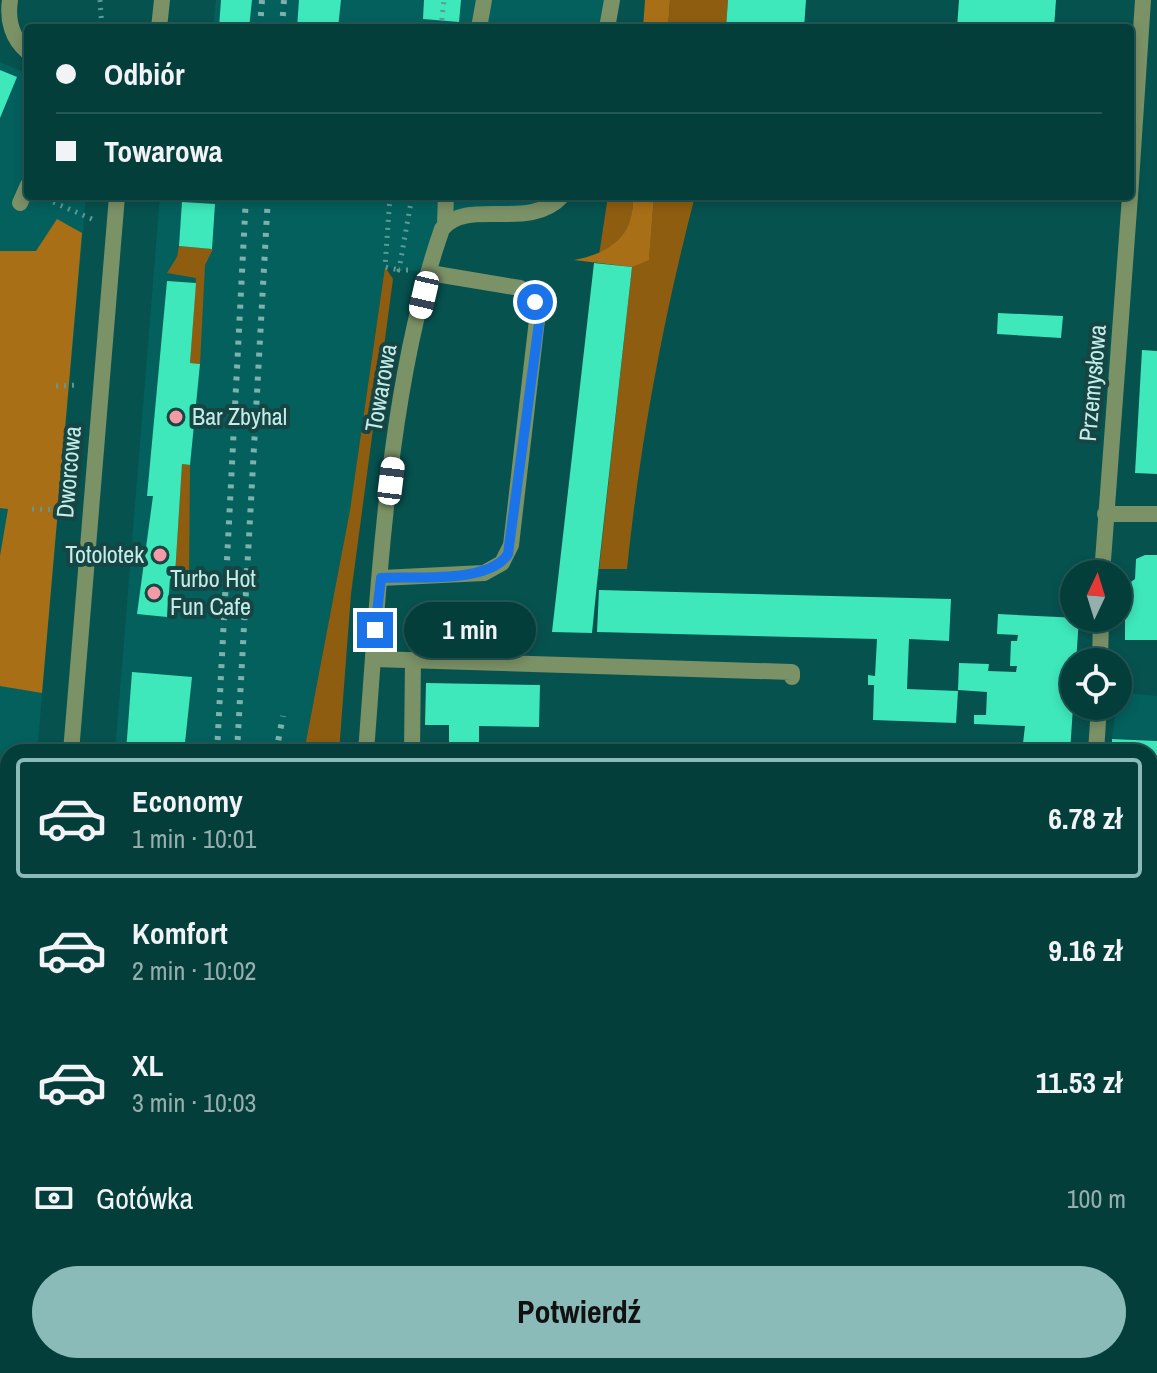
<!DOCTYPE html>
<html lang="pl">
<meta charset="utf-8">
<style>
:root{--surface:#043e3b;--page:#124946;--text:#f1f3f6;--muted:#97aeaf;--line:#255755;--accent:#8bbbb9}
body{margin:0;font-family:"Archivo Narrow",sans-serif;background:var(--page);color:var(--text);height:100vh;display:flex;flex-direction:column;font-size:30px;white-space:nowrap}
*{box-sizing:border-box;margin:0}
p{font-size:26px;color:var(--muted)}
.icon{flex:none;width:44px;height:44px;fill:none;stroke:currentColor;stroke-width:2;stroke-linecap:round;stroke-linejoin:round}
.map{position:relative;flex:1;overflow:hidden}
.sheet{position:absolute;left:0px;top:744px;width:1158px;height:630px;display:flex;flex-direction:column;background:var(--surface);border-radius:24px 24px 0 0;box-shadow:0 4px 12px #0003,0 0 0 2px var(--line)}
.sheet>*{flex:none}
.guide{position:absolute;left:24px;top:24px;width:1110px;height:176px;border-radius:8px;box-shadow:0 4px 12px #0003,0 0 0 2px var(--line);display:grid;align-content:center;height:176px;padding:0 32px;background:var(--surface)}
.needle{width:52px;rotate:4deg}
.buttons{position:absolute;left:1060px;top:560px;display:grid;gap:16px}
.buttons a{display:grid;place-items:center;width:72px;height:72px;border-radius:50%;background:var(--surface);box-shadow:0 4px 12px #0003,0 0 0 2px var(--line);font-size:40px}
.end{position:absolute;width:36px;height:36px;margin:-18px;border:10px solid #1a73e8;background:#fff;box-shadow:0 0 0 4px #fff}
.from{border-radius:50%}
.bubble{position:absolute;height:56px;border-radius:28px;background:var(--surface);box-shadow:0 4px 12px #0003,0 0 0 2px var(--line);font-size:26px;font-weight:700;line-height:56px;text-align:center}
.car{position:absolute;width:24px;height:48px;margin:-24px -12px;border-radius:10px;box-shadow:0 0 6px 2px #0007;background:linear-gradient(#fff 24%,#345 0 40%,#fff 0 76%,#345 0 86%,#fff 0)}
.guide b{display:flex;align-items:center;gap:28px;height:76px;font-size:30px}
.guide b+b{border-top:2px solid var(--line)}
.guide i{width:20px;height:20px;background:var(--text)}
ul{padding:14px 0 0;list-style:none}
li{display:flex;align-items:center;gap:24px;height:120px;margin:0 16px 12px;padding:0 16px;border:4px solid transparent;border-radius:8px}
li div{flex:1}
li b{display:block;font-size:30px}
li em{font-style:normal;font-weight:700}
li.selected{border-color:var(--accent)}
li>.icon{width:72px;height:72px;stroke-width:1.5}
.pay{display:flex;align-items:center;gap:20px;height:88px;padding:0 32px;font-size:30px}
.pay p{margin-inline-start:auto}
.action{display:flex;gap:16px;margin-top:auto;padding:16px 32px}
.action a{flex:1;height:92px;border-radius:48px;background:var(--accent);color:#111;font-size:32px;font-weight:700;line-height:92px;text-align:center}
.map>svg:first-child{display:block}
.built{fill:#04605d}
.green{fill:#8f5d0f}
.forest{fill:#a96f17}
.building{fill:#3ee8bb}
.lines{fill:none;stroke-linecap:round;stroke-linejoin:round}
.path{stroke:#5d9996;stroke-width:5;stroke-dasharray:2 6;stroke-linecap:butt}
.service{stroke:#7b9166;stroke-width:16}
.minor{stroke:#7b9166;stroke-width:16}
.tertiary{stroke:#7b9166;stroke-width:16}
.rail{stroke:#7cb1ae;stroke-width:6;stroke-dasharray:4 8;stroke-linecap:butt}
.route{stroke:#1a73e8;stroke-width:10}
.poi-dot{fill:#f49aa7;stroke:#164543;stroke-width:3}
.labels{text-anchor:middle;stroke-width:8;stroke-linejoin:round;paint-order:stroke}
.street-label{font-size:24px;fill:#c4ece9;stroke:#164543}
.poi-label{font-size:24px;fill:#c4ece9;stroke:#164543;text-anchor:start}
</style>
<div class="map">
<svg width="1157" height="1373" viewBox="0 0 1157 1373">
<rect width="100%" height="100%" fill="#06524f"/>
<!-- built -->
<g class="built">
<path d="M216 0H612L607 28H213Z"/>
<path d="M0 62 28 74V196H86L37 752H8V807H0Z"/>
<path d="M160 196H562L556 203 455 218 430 273 385 267 350 510 304 752H115Z"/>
<path d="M1118 692 1157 696V741L1112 739Z"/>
<rect x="348" y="1366" width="184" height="7"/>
</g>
<!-- green -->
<g class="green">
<path d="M670 0H728L726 28H668Z"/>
<path d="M608 196H633C634 224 623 241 599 255Z"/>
<path d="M654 196H695C663 319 640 443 627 569H599L632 267 649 257Z"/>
<path d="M179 246 213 249 205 265 200 364 190 363 196 278 167 273 177 257Z"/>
<path d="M385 267 393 279 351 594 339 752H304L350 510Z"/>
<path d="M182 464 190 465 189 576 175 575Z"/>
</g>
<!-- forest -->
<g class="forest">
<path d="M645 0H670L668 28H643Z"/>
<path d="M633 196H654L649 260 632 267 574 260C611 253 634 236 633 196Z"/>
<path d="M57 219 82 233 42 693 0 686V556L8 509 0 508V251H36Z"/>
</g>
<!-- building -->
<g class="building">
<path d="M221 0H252L249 28H219Z"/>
<path d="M299 0H341L338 28H297Z"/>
<path d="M424 0H461L459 22 423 19Z"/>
<path d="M728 0H806L804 28H726Z"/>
<path d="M959 0H1056L1054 28H957Z"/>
<path d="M0 70 17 77 0 118Z"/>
<path d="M182 202 215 204 212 249 179 246Z"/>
<path d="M594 263 632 267 597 583 592 633 552 632Z"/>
<path d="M167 281 196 283 190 363 200 364 190 465 182 464 175 575 170 579 167 617 137 614 153 496H147Z"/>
<path d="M998 313 1063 316 1061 338 997 334Z"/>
<path d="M1142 350 1157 351V474L1135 473Z"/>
<path d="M1145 555H1157V640H1125V586L1135 579 1136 559Z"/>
<path d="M599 590 951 599 949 641 909 639 907 689 958 691 956 723 873 720 874 685H868V675L875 676 877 639 597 632Z"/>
<path d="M998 614 1079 618 1070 752H1022L1025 726 974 724V715H986L987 692 958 690 959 663 989 664 988 671 1016 672 1017 666H1010L1011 641H1017L1018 635 997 634Z"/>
<path d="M132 672 192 677 184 752H126Z"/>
<path d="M426 683 540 685 539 727 479 726V752H449V725H425Z"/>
<path d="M1112 739 1157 741V886L1150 885V752H1112Z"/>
<path d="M665 746 728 750V752H665Z"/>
<path d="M1150 915 1157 916V1097H1150Z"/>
<rect x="1150" y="1178" width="7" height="64"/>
<rect x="366" y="1366" width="56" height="7"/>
<path d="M600 1366H658V1373H632V1369Z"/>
<rect x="699" y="1366" width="24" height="7"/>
<rect x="748" y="1366" width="107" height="7"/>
<rect x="963" y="1366" width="61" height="7"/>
<rect x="1087" y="1366" width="60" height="7"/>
<path d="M532 1367 592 1368V1373H532Z"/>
</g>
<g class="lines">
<!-- path -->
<g class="path">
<path d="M100 0 102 28"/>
<path d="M441 28 444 0"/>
<path d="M390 196 385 267 399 270"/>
<path d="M46 199 92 219"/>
<path d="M408 270H399L412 196"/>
<path d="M56 386 79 385"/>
<path d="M32 509 68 510"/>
<path d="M418 639 419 620"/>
</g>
<!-- service -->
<g class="service">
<path d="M20 203 28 185"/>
<path d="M381 578 484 573 502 563 511 545 538 311 529 294 520 288 430 273"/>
<path d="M373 659 792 672V677"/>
<path d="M412 752 413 660"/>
<path d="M735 1366 736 1373"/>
</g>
<!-- minor -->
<g class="minor">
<path d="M10 0C7 20 12 39 28 52"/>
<path d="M159 28 162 0"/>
<path d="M479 28 484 0"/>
<path d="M607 28 612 0"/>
<path d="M1130 196 1143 0"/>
<path d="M445 224 446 196"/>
<path d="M1105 514H1157"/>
<path d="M1102 574 1130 196"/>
<path d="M1100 662 1101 618"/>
<path d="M71 752 117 196"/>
<path d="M366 752C379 586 387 386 442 229 467 197 529 232 562 196"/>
<path d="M1096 752 1099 706"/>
<path d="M1150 1131H1157"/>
<path d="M316 1366V1373"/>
<path d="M1057 1373 1058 1366"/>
</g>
<!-- tertiary -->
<g class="tertiary">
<path d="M0 1080 8 1076"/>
<path d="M0 1179 8 1190"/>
<path d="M0 1294 8 1282"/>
<path d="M0 1332 8 1333"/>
<path d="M66 1366V1373"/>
<path d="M39 1373 48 1366"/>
</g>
<!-- rail -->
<g class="rail">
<path d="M260 28 262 0"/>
<path d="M282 28 284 0"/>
<path d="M217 752 246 196"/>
<path d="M237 752 268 196"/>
<path d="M276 752 283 716"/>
<path d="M197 1373V1366"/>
<path d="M217 1373V1366"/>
</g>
</g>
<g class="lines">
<!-- route -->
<path class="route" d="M375 630 381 578C415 576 489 584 508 554L539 323 535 302"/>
</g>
<!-- markers -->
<g class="poi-dot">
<circle cx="176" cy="417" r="8"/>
<circle cx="160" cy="555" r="8"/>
<circle cx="154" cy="593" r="8"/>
</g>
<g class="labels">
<!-- street labels -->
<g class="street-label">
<text transform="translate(1093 383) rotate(-85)" y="8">Przemysłowa</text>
<text transform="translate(381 388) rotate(-80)" y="8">Towarowa</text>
<text transform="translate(69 472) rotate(-85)" y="8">Dworcowa</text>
</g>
<!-- poi labels -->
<g class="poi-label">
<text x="192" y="425">Bar Zbyhal</text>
<text x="144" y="563" text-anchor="end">Totolotek</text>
<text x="170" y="587">Turbo Hot<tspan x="170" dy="28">Fun Cafe</tspan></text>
</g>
</g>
</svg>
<div class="buttons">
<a><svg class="needle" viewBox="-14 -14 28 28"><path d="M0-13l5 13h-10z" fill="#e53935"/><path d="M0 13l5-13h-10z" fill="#97aeaf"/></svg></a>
<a><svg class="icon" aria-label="locate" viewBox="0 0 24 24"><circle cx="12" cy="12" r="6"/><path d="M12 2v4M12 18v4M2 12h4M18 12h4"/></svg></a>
</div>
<i class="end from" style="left:535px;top:302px"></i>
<i class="end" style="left:375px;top:630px"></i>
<div class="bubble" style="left:404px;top:602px;width:132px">1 min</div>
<i class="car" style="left:424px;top:295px;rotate:193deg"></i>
<i class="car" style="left:391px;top:481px;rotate:7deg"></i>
<div class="guide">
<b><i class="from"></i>Odbiór</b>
<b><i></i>Towarowa</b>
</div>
<section class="sheet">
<ul>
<li class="selected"><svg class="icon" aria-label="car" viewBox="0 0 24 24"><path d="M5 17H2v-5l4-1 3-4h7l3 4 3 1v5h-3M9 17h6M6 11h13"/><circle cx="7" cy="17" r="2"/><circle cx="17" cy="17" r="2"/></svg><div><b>Economy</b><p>1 min · 10:01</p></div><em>6.78 zł</em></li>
<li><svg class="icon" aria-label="car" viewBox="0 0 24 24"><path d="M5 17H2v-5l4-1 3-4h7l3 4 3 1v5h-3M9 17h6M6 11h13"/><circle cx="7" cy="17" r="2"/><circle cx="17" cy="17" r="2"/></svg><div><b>Komfort</b><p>2 min · 10:02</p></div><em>9.16 zł</em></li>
<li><svg class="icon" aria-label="car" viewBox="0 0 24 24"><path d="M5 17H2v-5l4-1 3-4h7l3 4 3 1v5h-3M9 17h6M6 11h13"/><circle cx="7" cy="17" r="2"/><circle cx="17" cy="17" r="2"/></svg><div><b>XL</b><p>3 min · 10:03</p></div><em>11.53 zł</em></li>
</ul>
<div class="pay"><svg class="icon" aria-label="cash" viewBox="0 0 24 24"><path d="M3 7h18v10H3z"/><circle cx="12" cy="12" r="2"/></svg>Gotówka<p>100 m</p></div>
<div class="action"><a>Potwierdź</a></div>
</section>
</div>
